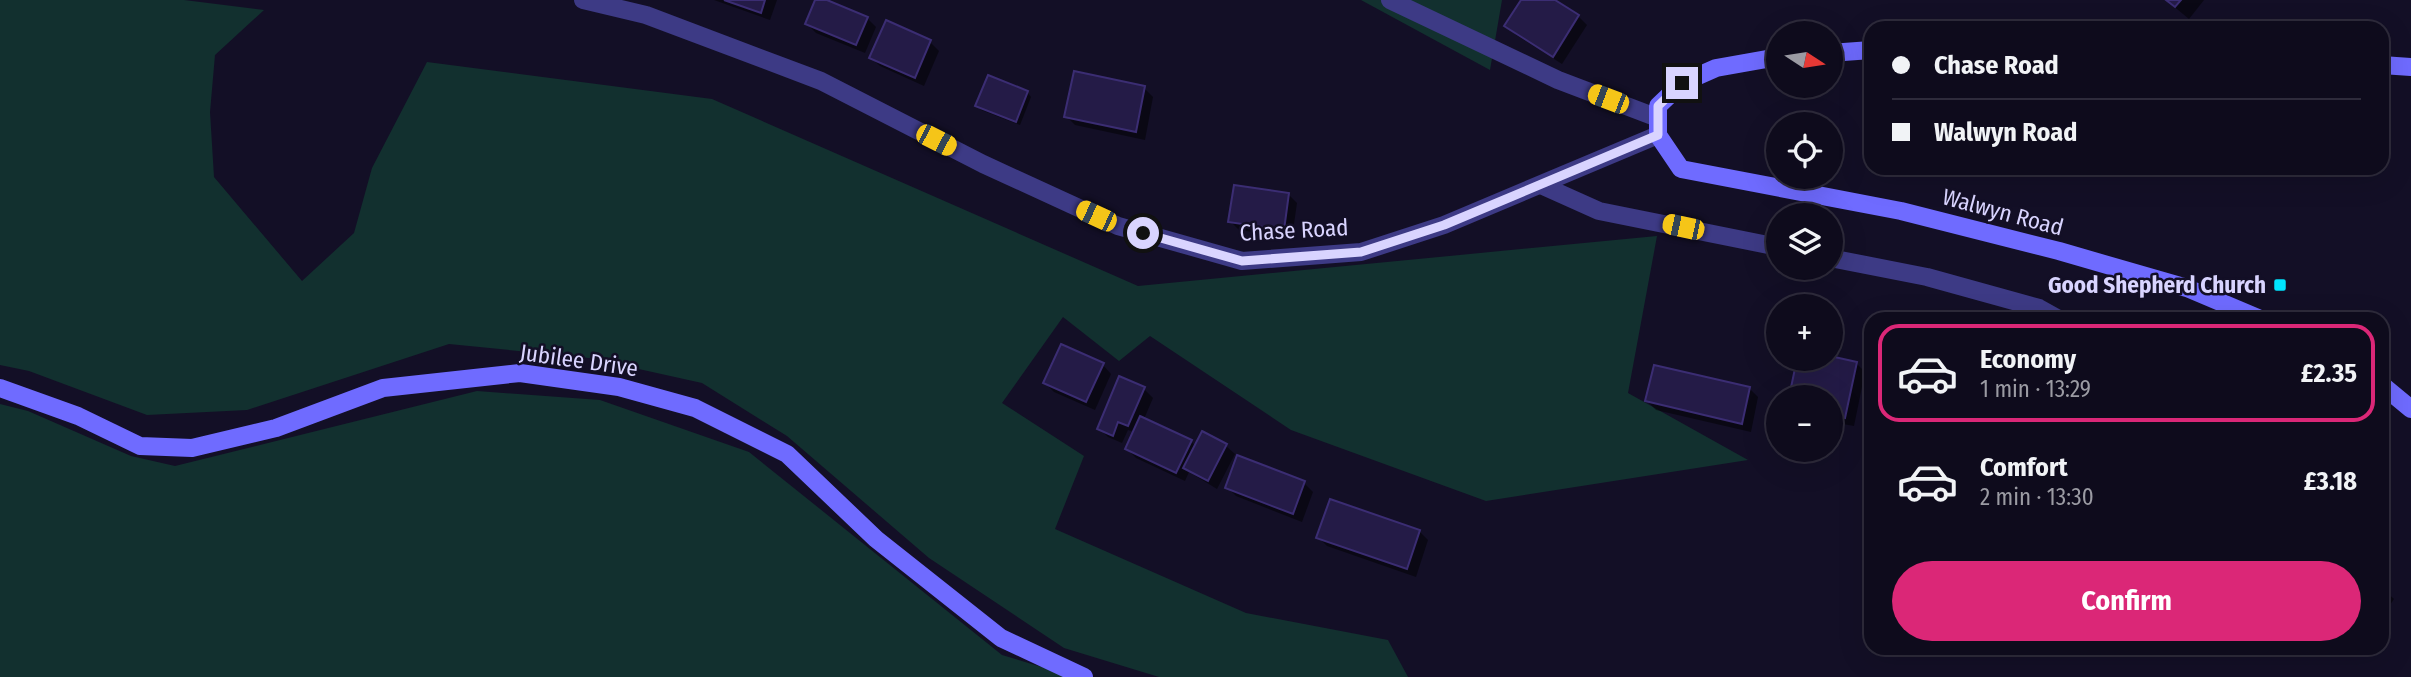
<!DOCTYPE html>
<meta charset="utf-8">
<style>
:root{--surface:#0e0b1c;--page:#1c1929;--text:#f1f3f6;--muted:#9b9ba3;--line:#2e2b3b;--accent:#db2777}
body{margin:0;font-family:"Fira Sans Condensed",sans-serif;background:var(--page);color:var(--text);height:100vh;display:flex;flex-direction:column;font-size:26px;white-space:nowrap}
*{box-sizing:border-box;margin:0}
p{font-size:23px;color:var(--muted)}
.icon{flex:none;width:38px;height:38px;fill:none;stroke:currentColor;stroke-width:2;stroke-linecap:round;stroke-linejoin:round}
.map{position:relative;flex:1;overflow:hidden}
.sheet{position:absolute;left:1864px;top:312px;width:525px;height:343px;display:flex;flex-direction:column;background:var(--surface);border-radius:21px;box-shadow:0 7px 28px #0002,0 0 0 2px var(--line)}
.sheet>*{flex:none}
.banner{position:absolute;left:1864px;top:21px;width:525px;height:154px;border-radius:21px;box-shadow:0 7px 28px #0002,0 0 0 2px var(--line);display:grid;align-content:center;height:154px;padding:0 28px;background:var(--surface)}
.needle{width:46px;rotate:102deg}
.buttons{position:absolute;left:1766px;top:21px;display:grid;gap:14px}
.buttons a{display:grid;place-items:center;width:77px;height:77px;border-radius:50%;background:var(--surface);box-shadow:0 7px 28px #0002,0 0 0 2px var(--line);font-size:35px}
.end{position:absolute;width:32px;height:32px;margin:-16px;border:9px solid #d9d4ff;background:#111;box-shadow:0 0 0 4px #111}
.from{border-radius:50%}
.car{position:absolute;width:21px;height:42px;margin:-21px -10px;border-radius:9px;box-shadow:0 0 5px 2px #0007;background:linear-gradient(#f5c518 24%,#345 0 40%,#f5c518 0 76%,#345 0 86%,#f5c518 0)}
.banner b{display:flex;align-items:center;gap:24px;height:66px;font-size:26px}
.banner b+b{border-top:2px solid var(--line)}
.banner i{width:18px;height:18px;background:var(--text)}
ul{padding:12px 0 0;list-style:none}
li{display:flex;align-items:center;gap:21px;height:98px;margin:0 14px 10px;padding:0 14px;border:4px solid transparent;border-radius:21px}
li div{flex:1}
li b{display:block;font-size:26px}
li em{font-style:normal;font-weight:700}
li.selected{border-color:var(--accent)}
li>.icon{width:63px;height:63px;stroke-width:1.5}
.button{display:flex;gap:14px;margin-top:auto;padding:14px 28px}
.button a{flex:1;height:80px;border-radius:42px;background:var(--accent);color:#fff;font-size:28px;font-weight:700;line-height:80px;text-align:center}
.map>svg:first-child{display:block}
.green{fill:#12302f}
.shadow{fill:#0007}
.building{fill:#241b47;stroke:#3b2d73;stroke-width:2}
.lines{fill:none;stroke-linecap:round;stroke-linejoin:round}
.lane{stroke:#3d3a85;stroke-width:18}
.street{stroke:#3d3a85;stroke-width:18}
.secondary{stroke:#6f6bff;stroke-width:18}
.route{stroke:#d9d4ff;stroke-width:9}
.poi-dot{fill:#00e5ff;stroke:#130f26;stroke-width:2.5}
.labels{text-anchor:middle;stroke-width:5;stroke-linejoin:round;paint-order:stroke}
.street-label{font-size:23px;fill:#d9d4ff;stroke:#130f26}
.poi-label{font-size:23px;font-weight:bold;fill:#d9d4ff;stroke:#130f26;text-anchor:end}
</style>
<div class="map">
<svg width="2411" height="677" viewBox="0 0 2411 677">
<rect width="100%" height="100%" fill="#130f26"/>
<!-- green -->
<g class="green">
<path d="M0 0H184L264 10 215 55 210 112 214 177 302 281 354 233 372 168 427 62 712 99 1138 286 1657 236 1628 393 1748 460 1486 501 1291 430 1150 336 1119 361 1063 317 1002 403 1084 456 1055 529 1246 613 1388 640 1408 677H1159L1064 648 929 558 787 436 702 383 589 358 449 344 247 410 147 415 29 371 0 365Z"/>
<path d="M1361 0H1502L1490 70Z"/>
<path d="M477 391 600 400 749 452 1002 655 1075 677H0V404L28 411 131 456 175 466Z"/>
</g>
<!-- shadow -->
<g class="shadow">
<path d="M714 0H777L770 20Z"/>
<path d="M817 0H822L867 18 876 27 865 53 816 33 807 24Z"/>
<path d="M1523 0H1552L1578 16 1587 25 1562 64 1516 35 1507 26Z"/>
<path d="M2166 0H2204L2189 19Z"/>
<path d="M887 22 930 42 939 51 924 86 880 66 871 58Z"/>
<path d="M1144 88 1153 97 1145 140 1075 125 1066 116Z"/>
<path d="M1027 92 1031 97 1020 125 981 110 977 105Z"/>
<path d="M1288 194 1297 203 1292 238 1239 230 1230 221Z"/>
<path d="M1799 359H1830L1856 363 1865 372 1854 426 1832 422 1830 431V397H1791Z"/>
<path d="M1103 365 1111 374 1095 410 1054 392 1045 383Z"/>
<path d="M1749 388 1758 397 1751 432 1656 410 1647 401Z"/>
<path d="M1144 389 1153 398 1144 419 1191 441 1196 447 1226 446 1235 454 1217 489 1189 472 1185 481 1136 458 1127 449 1134 432 1128 430 1122 443 1108 437 1099 428Z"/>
<path d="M1790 450H1827L1825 457Z"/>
<path d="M1238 457 1304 483 1313 492 1302 522 1236 496 1227 487Z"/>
<path d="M1419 531 1428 540 1416 577 1327 546 1318 537Z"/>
<path d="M2382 588 2394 599 2382 617Z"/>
</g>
<!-- building -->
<g class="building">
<path d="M724 0H765L761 13Z"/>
<path d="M815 0H827L868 17 856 45 805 24Z"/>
<path d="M1521 0H1555L1579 15 1553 57 1504 26Z"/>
<path d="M2166 0H2181L2175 7Z"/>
<path d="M886 20 931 40 915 78 869 58Z"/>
<path d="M1074 71 1145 86 1136 132 1064 117Z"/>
<path d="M988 75 1028 91 1016 122 975 106Z"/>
<path d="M1234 185 1289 193 1284 230 1228 222Z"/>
<path d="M1061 344 1104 363 1086 402 1043 383Z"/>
<path d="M1830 356 1857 362 1845 418 1830 415V397H1789L1797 359H1830Z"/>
<path d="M1654 365 1750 387 1742 424 1645 401Z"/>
<path d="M1119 376 1145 387 1128 426 1118 422 1113 436 1097 429Z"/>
<path d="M1140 416 1192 440 1176 473 1125 449Z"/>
<path d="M1202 431 1227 444 1208 481 1183 468Z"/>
<path d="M1237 455 1305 481 1293 514 1225 488Z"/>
<path d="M1330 499 1420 530 1407 569 1316 538Z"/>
</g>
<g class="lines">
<!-- lane -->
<g class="lane">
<path d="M1390 0 1558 80 1658 118"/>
<path d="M1541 185 1599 211 1778 247"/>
<path d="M1830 258 1927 277 2039 308 2057 318"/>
</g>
<!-- street -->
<path class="street" d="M583 0 646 15 821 81 983 164 1118 226 1242 261 1361 252 1444 225 1658 135"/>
<!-- secondary -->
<g class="secondary">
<path d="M1830 53 1871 50"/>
<path d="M1778 57 1716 68 1682 83 1658 106V135L1681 169 1901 211 2059 251 2187 288 2258 318"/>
<path d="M2382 65 2411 67"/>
<path d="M2382 385 2411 409"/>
<path d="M0 388 78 416 140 446 192 448 276 428 383 388 520 373 619 387 695 408 787 454 876 539 1001 638 1084 677"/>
</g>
</g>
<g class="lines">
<!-- route -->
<path class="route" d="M1143 233 1242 261 1361 252 1444 225 1658 135V106L1682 83"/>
</g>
<!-- markers -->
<rect class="poi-dot" x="2273" y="278" width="14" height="14" rx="3.5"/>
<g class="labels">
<!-- street labels -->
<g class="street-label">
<text transform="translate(2003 212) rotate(15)" y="8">Walwyn Road</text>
<text transform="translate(1294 230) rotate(-3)" y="8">Chase Road</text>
<text transform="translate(579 360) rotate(8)" y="8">Jubilee Drive</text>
</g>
<!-- poi labels -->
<g class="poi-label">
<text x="2266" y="293">Good Shepherd Church</text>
</g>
</g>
</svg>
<div class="buttons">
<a><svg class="needle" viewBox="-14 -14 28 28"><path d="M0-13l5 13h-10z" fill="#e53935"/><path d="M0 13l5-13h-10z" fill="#9b9ba3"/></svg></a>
<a><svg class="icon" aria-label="locate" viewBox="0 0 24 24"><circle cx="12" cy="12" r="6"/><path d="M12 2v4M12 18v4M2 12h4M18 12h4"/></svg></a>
<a><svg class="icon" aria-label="layers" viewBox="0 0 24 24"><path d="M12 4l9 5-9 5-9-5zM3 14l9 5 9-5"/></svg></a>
<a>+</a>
<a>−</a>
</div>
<i class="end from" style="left:1143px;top:233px"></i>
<i class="end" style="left:1682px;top:83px"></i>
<i class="car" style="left:1608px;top:99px;rotate:291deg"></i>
<i class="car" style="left:936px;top:140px;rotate:117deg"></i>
<i class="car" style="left:1096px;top:216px;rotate:295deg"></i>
<i class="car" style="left:1683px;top:227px;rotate:282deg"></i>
<div class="banner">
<b><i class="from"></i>Chase Road</b>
<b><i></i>Walwyn Road</b>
</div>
<section class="sheet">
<ul>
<li class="selected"><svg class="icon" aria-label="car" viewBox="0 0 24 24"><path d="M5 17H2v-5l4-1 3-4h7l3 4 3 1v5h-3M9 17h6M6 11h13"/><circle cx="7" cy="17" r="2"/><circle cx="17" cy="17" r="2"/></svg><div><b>Economy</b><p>1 min · 13:29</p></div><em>£2.35</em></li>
<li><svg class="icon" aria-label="car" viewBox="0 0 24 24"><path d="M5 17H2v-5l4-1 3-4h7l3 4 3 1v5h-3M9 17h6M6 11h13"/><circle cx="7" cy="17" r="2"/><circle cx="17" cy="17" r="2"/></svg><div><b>Comfort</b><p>2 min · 13:30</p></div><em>£3.18</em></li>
</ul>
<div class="button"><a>Confirm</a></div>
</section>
</div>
